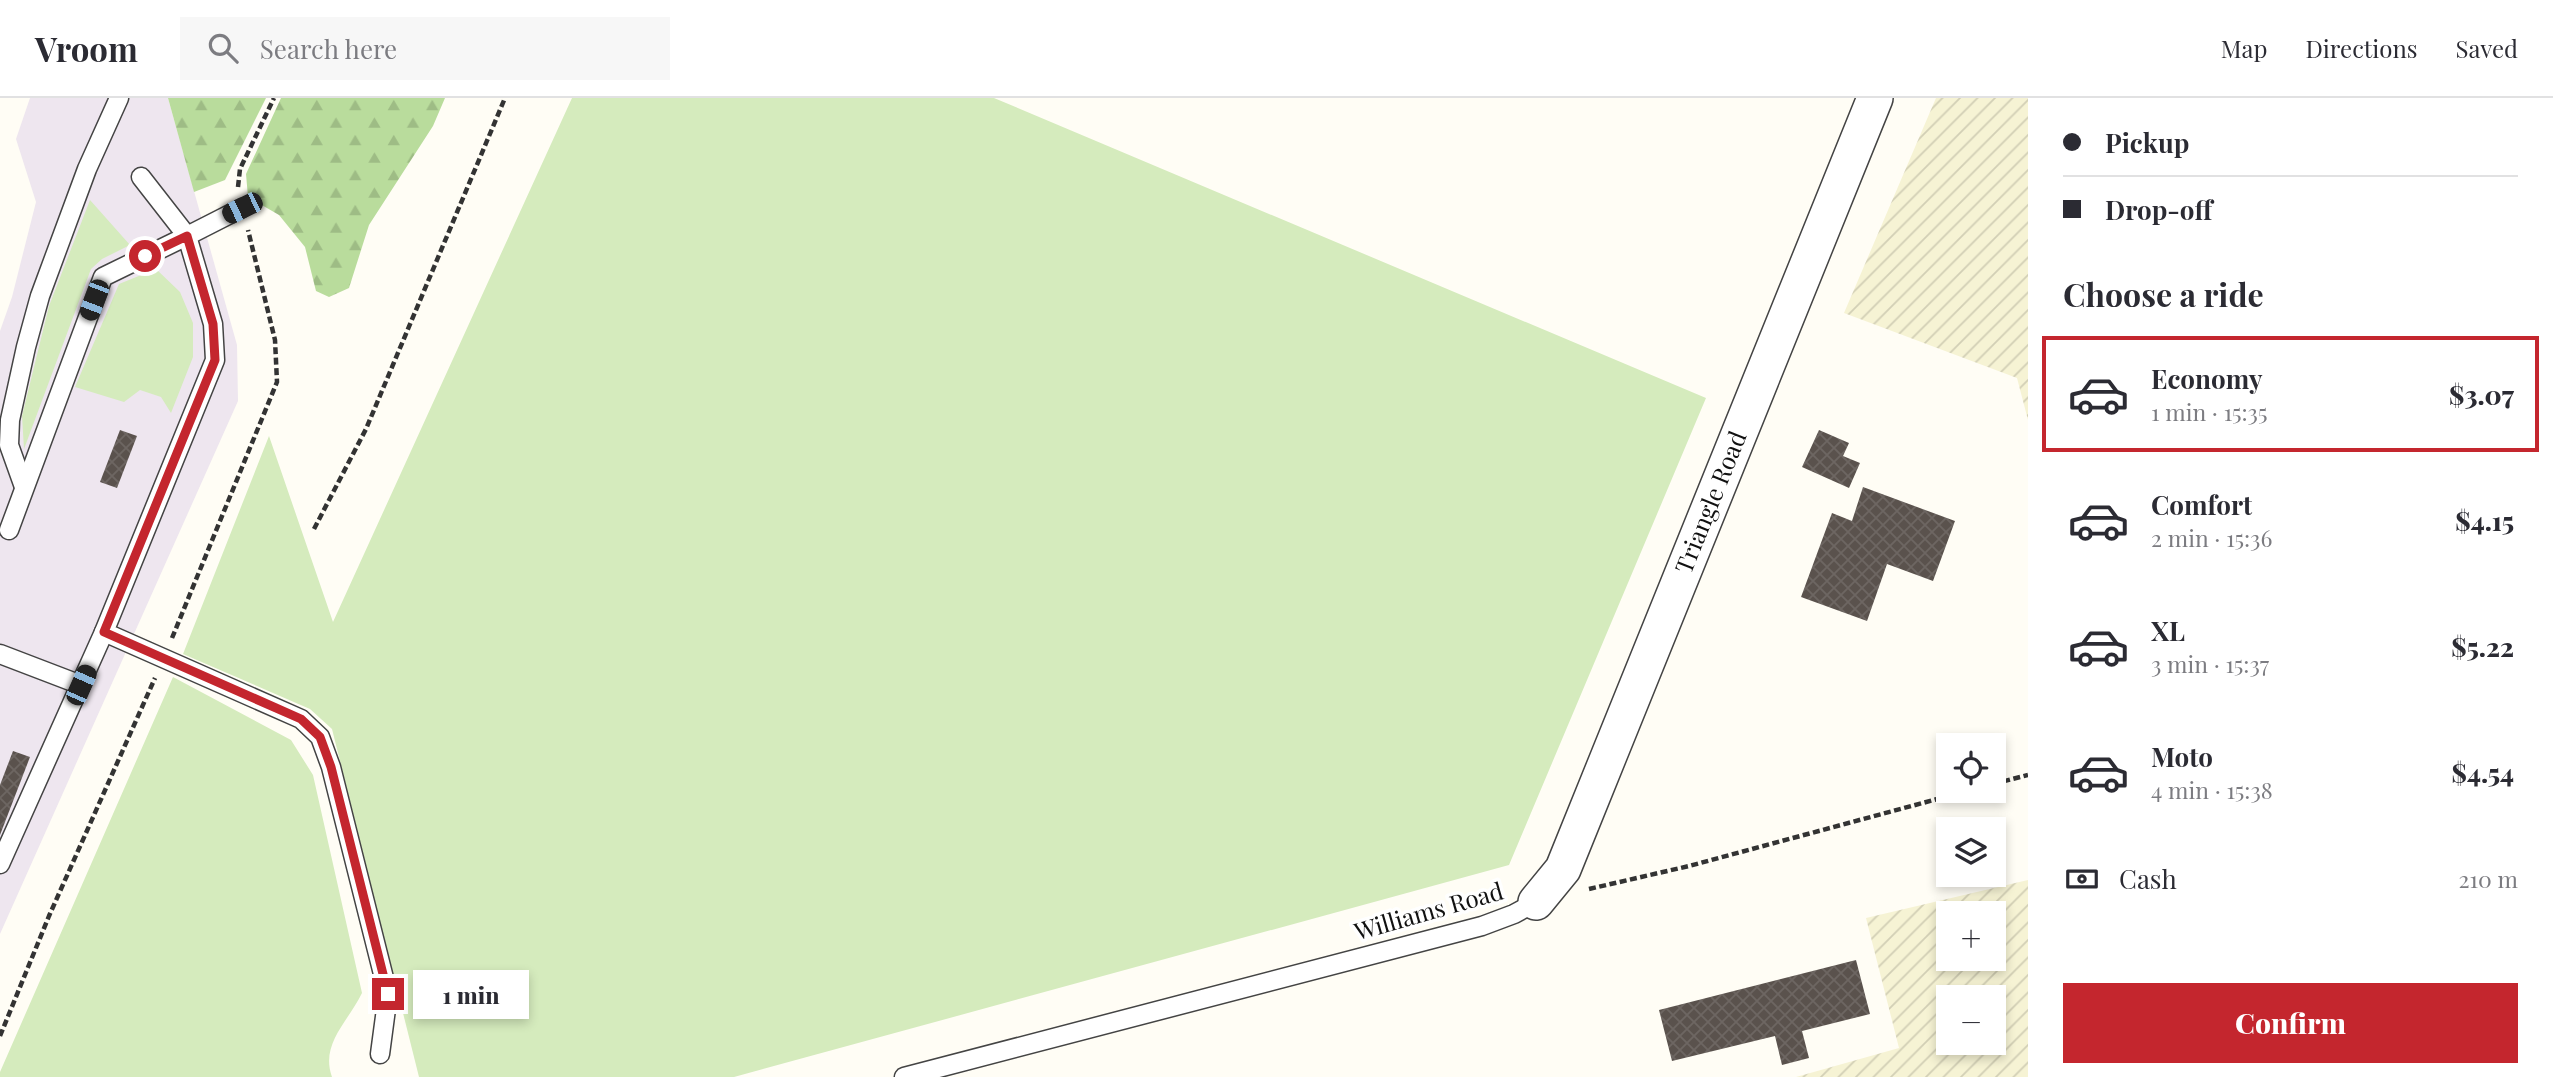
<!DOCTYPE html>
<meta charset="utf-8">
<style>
:root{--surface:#fff;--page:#f7f7f7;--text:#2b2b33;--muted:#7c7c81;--line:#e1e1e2;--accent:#c4262e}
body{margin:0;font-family:"Playfair Display",serif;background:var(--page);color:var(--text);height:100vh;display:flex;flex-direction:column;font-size:26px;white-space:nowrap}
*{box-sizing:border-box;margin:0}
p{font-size:23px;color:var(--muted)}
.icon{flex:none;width:38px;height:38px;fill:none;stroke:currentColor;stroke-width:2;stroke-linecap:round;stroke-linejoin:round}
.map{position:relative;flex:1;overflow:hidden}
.drawer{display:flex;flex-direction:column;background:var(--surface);width:525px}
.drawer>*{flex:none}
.guide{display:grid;align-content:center;height:154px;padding:0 35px;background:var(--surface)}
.controls{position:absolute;left:1936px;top:635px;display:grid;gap:14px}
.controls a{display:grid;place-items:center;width:70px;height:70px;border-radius:0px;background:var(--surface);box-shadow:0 4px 10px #0003;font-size:35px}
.end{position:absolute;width:32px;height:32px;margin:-16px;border:9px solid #c4262e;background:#fff;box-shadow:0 0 0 4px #fff}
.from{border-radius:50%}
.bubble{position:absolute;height:49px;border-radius:0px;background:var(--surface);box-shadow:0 4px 10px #0003;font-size:23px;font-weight:800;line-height:49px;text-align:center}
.car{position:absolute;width:21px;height:42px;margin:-21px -10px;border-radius:9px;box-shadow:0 0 5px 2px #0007;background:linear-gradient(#222 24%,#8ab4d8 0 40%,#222 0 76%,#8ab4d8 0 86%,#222 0)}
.guide b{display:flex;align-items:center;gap:24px;height:66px;font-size:26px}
.guide b+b{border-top:2px solid var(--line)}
.guide i{width:18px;height:18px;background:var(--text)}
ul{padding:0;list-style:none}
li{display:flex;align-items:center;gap:21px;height:116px;margin:0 14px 10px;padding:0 21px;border:4px solid transparent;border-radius:0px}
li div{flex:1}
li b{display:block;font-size:26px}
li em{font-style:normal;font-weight:800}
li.selected{border-color:var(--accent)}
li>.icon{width:63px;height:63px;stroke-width:1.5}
h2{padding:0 35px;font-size:32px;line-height:84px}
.pay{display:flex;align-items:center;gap:18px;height:77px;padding:0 35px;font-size:26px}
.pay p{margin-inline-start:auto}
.cta{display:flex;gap:14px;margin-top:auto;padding:14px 35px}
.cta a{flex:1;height:80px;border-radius:0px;background:var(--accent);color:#fff;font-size:28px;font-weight:800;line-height:80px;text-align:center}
header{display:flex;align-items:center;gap:42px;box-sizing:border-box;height:98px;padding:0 35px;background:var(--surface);border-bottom:2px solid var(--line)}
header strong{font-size:33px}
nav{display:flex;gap:38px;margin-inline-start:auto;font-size:24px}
.search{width:490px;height:63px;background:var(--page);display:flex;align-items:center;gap:18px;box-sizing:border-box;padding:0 24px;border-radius:0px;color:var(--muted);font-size:26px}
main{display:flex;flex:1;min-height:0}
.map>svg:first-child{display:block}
.industrial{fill:#eee6ef}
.farmland{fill:url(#farmland-furrows);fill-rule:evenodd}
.grass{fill:#d5ebbd}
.forest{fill:url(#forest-firs)}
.building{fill:url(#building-cross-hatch)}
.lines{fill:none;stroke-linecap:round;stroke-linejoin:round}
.lane-casing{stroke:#444;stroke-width:21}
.street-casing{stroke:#444;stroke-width:38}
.path{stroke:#333;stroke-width:4.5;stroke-dasharray:7 3.5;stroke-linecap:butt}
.lane{stroke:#fff;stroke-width:18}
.street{stroke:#fff;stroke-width:35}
.route{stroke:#c4262e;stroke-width:9}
.labels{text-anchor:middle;stroke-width:7;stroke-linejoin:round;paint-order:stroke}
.street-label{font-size:24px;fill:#111;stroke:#fff}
</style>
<header>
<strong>Vroom</strong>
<div class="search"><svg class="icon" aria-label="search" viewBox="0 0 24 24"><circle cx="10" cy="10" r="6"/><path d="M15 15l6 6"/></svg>Search here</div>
<nav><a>Map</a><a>Directions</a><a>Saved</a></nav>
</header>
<main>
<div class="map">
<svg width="2028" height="979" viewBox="0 0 2028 979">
<defs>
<pattern id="farmland-furrows" width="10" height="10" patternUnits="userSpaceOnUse" patternTransform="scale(1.75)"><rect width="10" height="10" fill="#f6f3d4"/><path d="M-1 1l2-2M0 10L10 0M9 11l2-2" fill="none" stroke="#d2cfb5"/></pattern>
<pattern id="forest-firs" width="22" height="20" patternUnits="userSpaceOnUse" patternTransform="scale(1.75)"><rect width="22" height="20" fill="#b9dc9c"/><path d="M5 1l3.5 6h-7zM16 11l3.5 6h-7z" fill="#9ebc85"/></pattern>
<pattern id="building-cross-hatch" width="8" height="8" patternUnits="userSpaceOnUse" patternTransform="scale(1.75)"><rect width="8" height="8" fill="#5a524d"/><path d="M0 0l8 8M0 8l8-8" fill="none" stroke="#6d6662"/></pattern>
</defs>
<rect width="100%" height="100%" fill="#fffdf5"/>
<!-- industrial -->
<path class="industrial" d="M30 0H168L237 247 238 303 0 836V233L12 199 36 104 16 41Z"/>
<!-- farmland -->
<g class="farmland">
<path d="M1936 0H2028V322L2017 280 1844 215Z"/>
<path d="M2028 782V979H1796L1899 950 1866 820ZM1948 816H1993V861H1948ZM1948 900H1993V945H1948Z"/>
</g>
<!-- grass -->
<g class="grass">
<path d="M572 0H994L1706 300 1509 767 734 979H419L332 631 310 611 183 556 269 338 333 524Z"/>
<path d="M90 102 130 147 102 161 91 171 24 351 22 318 49 208Z"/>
<path d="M156 171 180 194 193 225V259L171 315 161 299 140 292 124 304 75 289 119 186Z"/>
<path d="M173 579 291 642 313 677 362 895C348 924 320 946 332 979H0V974Z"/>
</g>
<!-- forest -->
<g class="forest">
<path d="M168 0H266L225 82 194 94Z"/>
<path d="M281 0H445L433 28 369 127 349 190 329 199 316 193 305 149 279 117 248 99 246 76Z"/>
</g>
<!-- building -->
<g class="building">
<path d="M120 332 137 338 117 390 100 384Z"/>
<path d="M1819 332 1849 345 1843 358 1860 365 1849 390 1802 369Z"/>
<path d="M1863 389 1955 423 1933 483 1887 466 1867 523 1801 499 1832 415 1852 423Z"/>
<path d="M13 653 30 659 0 737V687Z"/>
<path d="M1856 862 1870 916 1802 933 1809 960 1782 967 1775 938 1672 963 1659 912Z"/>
</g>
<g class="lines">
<!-- lane casing -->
<g class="lane-casing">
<g id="lane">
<path d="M242 110 187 138 213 226 215 262 104 534 301 621 320 639 331 669 388 896 380 956"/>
<path d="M24 389 9 347 10 322 26 249 40 198 87 71 119 0"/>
<path d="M9 432 103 179 187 138 141 79"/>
<path d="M0 556 81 587"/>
<path d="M0 766 104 534"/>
<path d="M904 979 1482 828 1514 816 1536 804"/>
</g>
</g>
<!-- street casing -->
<g class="street-casing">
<g id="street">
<path id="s1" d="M1536 804 1563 771 1875 0"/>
</g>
</g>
<!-- path -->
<g class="path">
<path d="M238 89 240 71 274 0"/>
<path d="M314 431 366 331 505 0"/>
<path d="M172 540 277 284 275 242 248 132"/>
<path d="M1993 686 2028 677"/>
<path d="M1589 791 1689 768 1967 693"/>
<path d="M0 938 49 818 155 580"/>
</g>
<!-- lane -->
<use href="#lane" class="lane"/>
<!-- street -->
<use href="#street" class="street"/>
</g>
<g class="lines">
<!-- route -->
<path class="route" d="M145 158 187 138 213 226 215 262 104 534 301 621 320 639 331 669 388 896"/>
</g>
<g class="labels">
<!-- street labels -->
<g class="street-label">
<text dy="8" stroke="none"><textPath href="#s1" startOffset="438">Triangle Road</textPath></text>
<text transform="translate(1429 814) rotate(-16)" y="8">Williams Road</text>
</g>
</g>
</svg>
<div class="controls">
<a><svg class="icon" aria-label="locate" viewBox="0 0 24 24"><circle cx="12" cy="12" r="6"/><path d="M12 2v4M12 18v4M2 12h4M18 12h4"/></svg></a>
<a><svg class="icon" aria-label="layers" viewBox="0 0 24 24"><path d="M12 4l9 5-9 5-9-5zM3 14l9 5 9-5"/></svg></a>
<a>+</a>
<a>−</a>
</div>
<i class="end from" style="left:145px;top:158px"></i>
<i class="end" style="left:388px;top:896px"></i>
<div class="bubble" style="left:413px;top:872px;width:116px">1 min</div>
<i class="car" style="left:242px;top:110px;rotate:244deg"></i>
<i class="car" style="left:94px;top:202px;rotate:201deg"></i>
<i class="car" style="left:81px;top:587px;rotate:24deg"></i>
</div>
<section class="drawer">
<div class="guide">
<b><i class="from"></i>Pickup</b>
<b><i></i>Drop-off</b>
</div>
<h2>Choose a ride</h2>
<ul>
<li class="selected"><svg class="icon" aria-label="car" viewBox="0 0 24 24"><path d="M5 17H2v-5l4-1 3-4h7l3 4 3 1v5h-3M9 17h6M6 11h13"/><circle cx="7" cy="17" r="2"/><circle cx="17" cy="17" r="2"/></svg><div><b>Economy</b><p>1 min · 15:35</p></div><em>$3.07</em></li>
<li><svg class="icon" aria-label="car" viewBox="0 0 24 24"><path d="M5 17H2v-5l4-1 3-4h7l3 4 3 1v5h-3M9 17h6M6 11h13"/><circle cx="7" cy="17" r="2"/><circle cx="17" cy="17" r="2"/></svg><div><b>Comfort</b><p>2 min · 15:36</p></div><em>$4.15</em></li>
<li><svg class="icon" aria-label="car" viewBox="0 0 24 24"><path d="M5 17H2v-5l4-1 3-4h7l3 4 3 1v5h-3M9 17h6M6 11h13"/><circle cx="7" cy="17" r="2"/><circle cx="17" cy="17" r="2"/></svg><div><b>XL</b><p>3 min · 15:37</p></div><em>$5.22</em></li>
<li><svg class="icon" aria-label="car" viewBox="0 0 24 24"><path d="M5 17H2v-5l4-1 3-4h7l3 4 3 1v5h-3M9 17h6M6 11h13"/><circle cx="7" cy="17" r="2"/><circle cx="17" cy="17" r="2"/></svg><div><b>Moto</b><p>4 min · 15:38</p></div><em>$4.54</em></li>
</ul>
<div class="pay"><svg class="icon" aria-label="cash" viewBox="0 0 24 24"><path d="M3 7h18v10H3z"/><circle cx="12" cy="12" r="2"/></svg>Cash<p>210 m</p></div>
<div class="cta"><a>Confirm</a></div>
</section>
</main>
